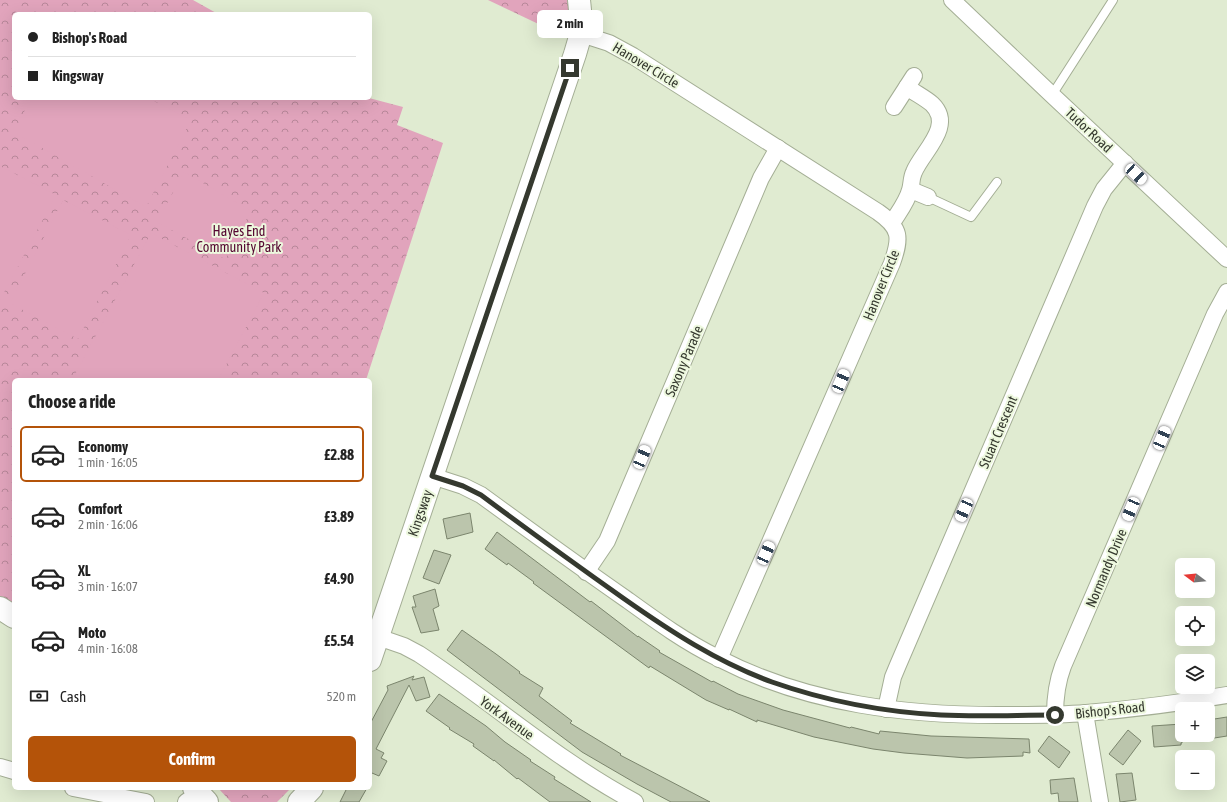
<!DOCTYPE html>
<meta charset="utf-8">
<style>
:root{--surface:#fff;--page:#f6f6f6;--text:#222;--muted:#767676;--line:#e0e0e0;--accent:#b45309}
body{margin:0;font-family:"Asap Condensed",sans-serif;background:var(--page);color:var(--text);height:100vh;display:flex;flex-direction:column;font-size:15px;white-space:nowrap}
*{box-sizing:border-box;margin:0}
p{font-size:13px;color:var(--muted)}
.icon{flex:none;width:22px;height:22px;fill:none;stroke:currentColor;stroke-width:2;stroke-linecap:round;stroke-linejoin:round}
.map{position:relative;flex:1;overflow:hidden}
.side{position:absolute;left:12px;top:378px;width:360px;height:412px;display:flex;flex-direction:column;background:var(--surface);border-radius:6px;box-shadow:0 4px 16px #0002}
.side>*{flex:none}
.guide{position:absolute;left:12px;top:12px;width:360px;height:88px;border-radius:6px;box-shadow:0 4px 16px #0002;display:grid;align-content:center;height:88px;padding:0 16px;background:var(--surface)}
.needle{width:26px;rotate:286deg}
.buttons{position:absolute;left:1175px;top:558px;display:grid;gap:8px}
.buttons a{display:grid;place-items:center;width:40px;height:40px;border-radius:6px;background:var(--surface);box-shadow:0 4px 16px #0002;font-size:20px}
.end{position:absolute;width:18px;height:18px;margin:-9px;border:5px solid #35392f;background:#fff;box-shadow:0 0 0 2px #fff}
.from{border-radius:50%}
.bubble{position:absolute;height:28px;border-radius:6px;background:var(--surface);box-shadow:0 4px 16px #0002;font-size:13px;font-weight:700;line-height:28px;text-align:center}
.car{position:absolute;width:12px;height:24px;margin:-12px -6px;border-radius:5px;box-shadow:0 0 3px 1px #0007;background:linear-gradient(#fff 24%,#345 0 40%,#fff 0 76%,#345 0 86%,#fff 0)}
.guide b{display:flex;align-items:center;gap:14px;height:38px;font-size:15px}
.guide b+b{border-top:1px solid var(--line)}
.guide i{width:10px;height:10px;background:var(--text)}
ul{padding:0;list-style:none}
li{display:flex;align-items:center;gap:12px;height:56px;margin:0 8px 6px;padding:0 8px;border:2px solid transparent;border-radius:6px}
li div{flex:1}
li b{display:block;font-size:15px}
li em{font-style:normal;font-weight:700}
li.selected{border-color:var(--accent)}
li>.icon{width:36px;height:36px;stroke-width:1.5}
h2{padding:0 16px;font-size:18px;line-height:48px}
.pay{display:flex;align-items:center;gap:10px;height:44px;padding:0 16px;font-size:15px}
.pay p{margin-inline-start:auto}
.primary-button{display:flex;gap:8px;margin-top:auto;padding:8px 16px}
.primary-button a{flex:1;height:46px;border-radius:6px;background:var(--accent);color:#fff;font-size:16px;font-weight:700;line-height:46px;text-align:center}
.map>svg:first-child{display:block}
.forest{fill:url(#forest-crowns)}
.garden{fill:#e1a4bc}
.building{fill:#bbc5ac;stroke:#7b856d}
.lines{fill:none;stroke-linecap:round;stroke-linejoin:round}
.lane-casing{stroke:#a4ae95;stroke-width:10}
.street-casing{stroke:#a4ae95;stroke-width:18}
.secondary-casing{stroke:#a4ae95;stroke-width:24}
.lane{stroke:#fff;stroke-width:8}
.street{stroke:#fff;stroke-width:16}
.secondary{stroke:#fff;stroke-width:22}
.route{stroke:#35392f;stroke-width:5}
.labels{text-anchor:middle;stroke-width:4;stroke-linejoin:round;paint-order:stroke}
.street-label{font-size:14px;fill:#35392f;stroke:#edf8de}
.park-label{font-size:14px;fill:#550631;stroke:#edf8de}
</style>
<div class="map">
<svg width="1227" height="802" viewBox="0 0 1227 802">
<defs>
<pattern id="forest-crowns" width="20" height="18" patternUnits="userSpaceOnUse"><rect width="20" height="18" fill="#e1a4bc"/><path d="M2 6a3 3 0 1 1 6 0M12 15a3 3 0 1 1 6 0" fill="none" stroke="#b78799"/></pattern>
</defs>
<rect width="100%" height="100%" fill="#e0ebd1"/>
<!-- forest -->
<g class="forest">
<path d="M0 0H193L218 14H14V98H369L403 107 397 125 443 143 366 380H14V610L0 600Z"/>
<path d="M488 0H568L572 40Z"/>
<path d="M218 788H291L277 802H231Z"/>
</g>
<!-- garden -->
<g class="garden">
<path d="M31 98H148L191 120 146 207 14 132Z"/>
<path d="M0 166 56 195 0 300Z"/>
<path d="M184 172 251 211 225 259 157 222Z"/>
<path d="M63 200 131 235 78 339 10 303Z"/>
<path d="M151 233 264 293 218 380H72Z"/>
</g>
<!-- building -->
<g class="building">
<path d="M470 513 473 532 447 539 443 519Z"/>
<path d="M497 532 590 602 591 601 638 637V636L660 651 659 652 712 682 713 681 738 694 783 710 850 728 851 727 879 734 880 731 931 736 1029 739 1030 753 1023 752V756L967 758 904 753 873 749 814 737 757 720V722L729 709V710L706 700 650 666 649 668 533 583 534 582 508 563 507 565 485 549Z"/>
<path d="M434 550 451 555 439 584 423 578Z"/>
<path d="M435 589 439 606 433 609 439 630 421 633 412 607H416L413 596Z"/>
<path d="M462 630 496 654 520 672 519 673 543 688 539 696 572 721 570 723 621 754 620 755 710 802H671L637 784 582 752 447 650Z"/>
<path d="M414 676 412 680 424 677 430 697 416 701 409 685 376 749 384 753 381 758 387 761 379 776 372 773 370 776V724L388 690 387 686Z"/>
<path d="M439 694 486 726 505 742 531 760 530 761 555 777 554 779 591 802H550L518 778 517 779 494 760V761L473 746 474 744 449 729 450 728 426 711Z"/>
<path d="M1227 717V736L1208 739V720Z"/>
<path d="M1182 724V743H1181V745L1154 747 1152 726Z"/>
<path d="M1128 730 1141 741 1123 765 1109 754Z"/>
<path d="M1049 736 1070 752 1059 768 1038 751Z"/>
<path d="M1132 773 1136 800 1120 802 1116 774Z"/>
<path d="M1074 778 1078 802H1059L1058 793 1051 794 1050 780Z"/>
<path d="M347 788H367L359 802H340Z"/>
</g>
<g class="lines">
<!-- lane casing -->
<g class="lane-casing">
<g id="lane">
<path d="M1052 95 1113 0"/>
<path d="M928 197 971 217 997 182"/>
</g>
</g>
<!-- street casing -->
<g class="street-casing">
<g id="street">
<path d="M952 0 1052 95 1227 259"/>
<path d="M581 34 609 43 633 56 878 212C901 228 901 238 892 263L719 659"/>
<path d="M894 107 914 76"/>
<path d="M911 190 928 197"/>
<path d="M892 223C898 213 907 202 910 190 912 184 911 178 914 172 922 152 955 126 932 104 925 98 915 93 907 87"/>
<path d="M432 476 463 486 481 495C529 530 577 565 626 599 655 620 685 642 718 658 809 705 908 716 1009 715 1035 715 1061 715 1086 713 1133 709 1180 703 1227 695"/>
<path d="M586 572 607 541 761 178 778 148"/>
<path d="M378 637 404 646 419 654C492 702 558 761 635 802"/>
<path d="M886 709 893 677 898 665 1095 206 1104 189 1125 163"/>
<path d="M1085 713 1100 802"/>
<path d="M1055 715C1055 697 1057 682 1063 666L1215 314 1227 292"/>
<path d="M0 767 14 771"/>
<path d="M73 788 146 802"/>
<path d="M186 802 199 793"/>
</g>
</g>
<!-- secondary casing -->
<g class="secondary-casing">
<g id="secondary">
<path d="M0 608 14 617"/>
<path d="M370 660 575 54 582 30 579 0"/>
<path d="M194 788 207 802"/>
<path d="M299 802 312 788"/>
</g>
</g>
<!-- lane -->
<use href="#lane" class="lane"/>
<!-- street -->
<use href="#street" class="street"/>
<!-- secondary -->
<use href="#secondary" class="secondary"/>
</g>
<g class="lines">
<!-- route -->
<path class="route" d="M570 68 432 476 463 486 481 495C528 530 575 564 623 598 670 631 717 662 772 682 826 701 884 712 941 715 979 717 1017 715 1055 715"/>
</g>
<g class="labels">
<!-- street labels -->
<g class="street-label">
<text transform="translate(646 65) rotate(31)" y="5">Hanover Circle</text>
<text transform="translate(1089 130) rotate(43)" y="5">Tudor Road</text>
<text transform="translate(881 285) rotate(-68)" y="5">Hanover Circle</text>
<text transform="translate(684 361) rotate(-67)" y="5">Saxony Parade</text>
<text transform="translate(998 432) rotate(-67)" y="5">Stuart Crescent</text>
<text transform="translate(420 513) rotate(-71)" y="5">Kingsway</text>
<text transform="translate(1106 568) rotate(-67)" y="5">Normandy Drive</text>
<text transform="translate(1110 710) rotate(-6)" y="5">Bishop's Road</text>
<text transform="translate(507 718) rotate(36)" y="5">York Avenue</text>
</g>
<!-- park labels -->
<g class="park-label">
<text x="239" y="236">Hayes End<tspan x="239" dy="16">Community Park</tspan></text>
</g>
</g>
</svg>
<div class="buttons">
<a><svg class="needle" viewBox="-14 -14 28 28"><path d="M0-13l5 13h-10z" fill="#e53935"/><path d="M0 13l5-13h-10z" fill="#767676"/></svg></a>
<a><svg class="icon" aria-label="locate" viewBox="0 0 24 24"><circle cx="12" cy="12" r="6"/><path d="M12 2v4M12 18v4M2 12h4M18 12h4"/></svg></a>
<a><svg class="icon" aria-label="layers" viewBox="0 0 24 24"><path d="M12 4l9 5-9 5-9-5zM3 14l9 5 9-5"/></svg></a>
<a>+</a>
<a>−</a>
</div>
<i class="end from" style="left:1055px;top:715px"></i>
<i class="end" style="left:570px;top:68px"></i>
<div class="bubble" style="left:537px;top:10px;width:66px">2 min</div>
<i class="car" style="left:1136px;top:174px;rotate:133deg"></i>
<i class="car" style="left:841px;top:381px;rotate:23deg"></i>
<i class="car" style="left:1162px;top:438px;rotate:23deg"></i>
<i class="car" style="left:642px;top:457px;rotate:23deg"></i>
<i class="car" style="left:1131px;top:509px;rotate:203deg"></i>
<i class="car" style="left:964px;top:510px;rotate:204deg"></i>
<i class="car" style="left:766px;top:553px;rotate:24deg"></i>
<div class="guide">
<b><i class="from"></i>Bishop's Road</b>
<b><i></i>Kingsway</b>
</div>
<section class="side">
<h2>Choose a ride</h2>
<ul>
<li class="selected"><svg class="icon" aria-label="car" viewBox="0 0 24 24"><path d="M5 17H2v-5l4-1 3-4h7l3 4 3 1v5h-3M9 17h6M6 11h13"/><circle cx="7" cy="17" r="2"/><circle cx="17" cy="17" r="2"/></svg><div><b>Economy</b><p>1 min · 16:05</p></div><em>£2.88</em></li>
<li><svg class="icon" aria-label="car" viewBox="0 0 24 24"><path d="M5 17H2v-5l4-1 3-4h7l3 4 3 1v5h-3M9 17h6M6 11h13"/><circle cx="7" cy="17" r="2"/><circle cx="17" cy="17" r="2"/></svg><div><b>Comfort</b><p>2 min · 16:06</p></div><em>£3.89</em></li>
<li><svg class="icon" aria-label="car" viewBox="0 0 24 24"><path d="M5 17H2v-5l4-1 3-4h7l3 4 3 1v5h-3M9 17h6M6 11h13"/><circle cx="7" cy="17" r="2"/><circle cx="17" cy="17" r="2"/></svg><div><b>XL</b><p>3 min · 16:07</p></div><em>£4.90</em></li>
<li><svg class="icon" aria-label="car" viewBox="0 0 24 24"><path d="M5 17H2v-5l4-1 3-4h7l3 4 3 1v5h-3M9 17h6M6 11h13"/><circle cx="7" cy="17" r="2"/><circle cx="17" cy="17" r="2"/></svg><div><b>Moto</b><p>4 min · 16:08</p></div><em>£5.54</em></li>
</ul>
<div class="pay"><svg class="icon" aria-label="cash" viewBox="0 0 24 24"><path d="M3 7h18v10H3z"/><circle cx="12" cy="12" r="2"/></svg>Cash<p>520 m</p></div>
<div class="primary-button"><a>Confirm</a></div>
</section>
</div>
